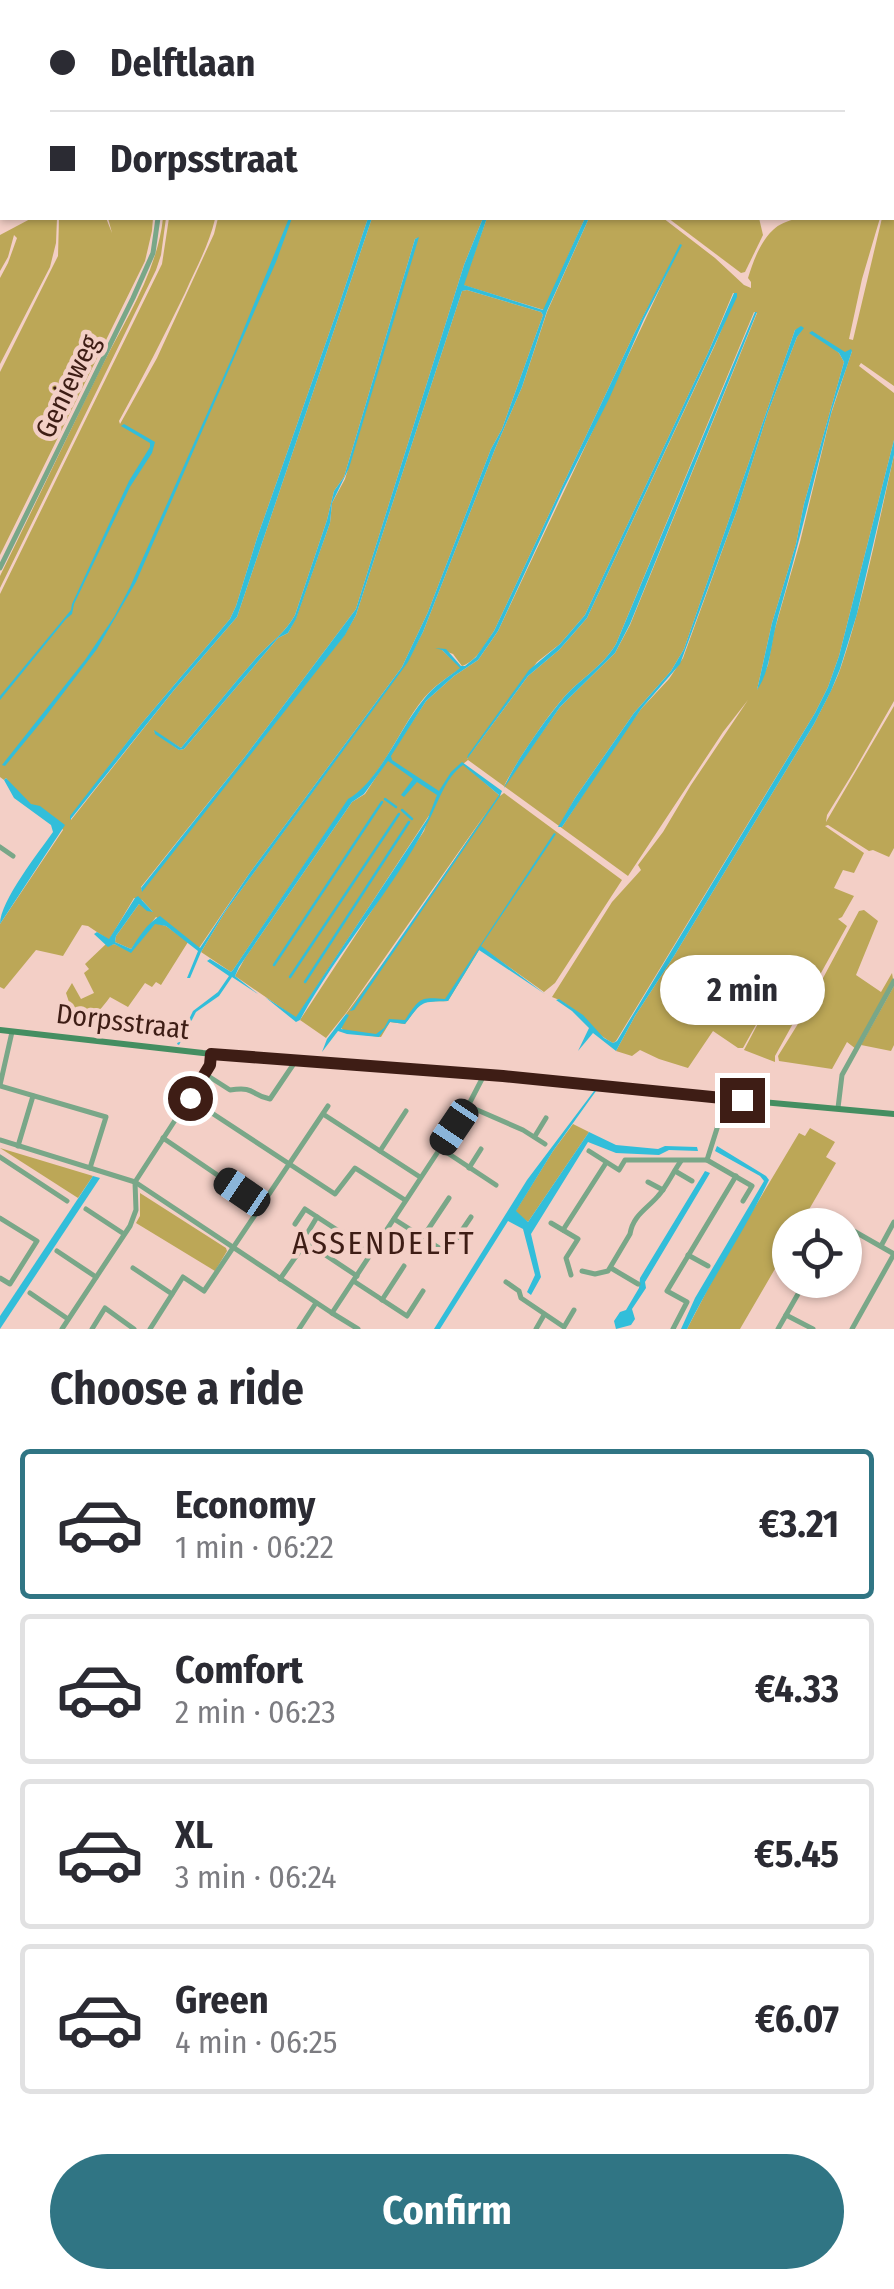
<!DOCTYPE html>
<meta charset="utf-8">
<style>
:root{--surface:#fff;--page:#f7f7f7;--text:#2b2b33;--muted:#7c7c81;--line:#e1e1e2;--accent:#307584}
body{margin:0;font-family:"Fira Sans Condensed",sans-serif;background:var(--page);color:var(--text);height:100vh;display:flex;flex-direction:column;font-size:38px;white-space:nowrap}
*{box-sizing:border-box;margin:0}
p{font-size:32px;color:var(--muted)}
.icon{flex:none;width:55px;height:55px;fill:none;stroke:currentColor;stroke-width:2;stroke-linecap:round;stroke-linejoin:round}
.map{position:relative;height:1329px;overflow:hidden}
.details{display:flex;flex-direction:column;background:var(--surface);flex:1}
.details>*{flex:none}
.top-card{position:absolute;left:0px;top:0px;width:895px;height:220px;box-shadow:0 2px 8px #0004;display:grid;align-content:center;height:220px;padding:0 50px;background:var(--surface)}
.buttons{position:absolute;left:772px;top:1208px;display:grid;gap:20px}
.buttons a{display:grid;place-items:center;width:90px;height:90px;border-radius:50%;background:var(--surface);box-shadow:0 2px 8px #0004;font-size:50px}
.end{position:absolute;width:45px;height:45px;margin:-22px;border:12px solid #3e1d15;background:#fff;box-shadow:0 0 0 5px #fff}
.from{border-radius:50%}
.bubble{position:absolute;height:70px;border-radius:35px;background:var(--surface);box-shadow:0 2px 8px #0004;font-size:32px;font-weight:700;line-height:70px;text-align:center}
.car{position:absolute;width:30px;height:60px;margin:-30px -15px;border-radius:12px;box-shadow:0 0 8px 2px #0007;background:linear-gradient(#222 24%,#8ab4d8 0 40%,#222 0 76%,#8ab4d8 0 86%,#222 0)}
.top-card b{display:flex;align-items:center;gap:35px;height:95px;font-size:38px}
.top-card b+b{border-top:2px solid var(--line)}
.top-card i{width:25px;height:25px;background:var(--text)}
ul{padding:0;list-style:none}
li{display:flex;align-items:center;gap:30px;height:150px;margin:0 20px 15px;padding:0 30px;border:5px solid var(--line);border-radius:10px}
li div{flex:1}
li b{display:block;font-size:38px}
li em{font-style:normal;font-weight:700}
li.on{border-color:var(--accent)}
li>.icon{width:90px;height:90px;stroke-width:1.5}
h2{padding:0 50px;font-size:45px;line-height:120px}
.primary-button{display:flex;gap:20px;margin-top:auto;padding:20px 50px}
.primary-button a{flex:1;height:115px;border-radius:60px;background:var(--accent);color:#fff;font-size:40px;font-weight:700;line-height:115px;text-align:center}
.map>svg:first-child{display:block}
.green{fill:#bca757;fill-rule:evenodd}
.water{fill:#32beda}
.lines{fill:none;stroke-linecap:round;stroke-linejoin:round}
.stream{stroke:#32beda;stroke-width:2.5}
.street{stroke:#79a788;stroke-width:5}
.secondary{stroke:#448e61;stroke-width:6}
.route{stroke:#3e1d15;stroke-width:12}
.labels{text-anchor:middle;stroke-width:9;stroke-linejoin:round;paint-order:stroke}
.street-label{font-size:28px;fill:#3e1d15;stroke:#f3cfc6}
.quarter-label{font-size:32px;letter-spacing:2.5px;fill:#3e1d15;stroke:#f3cfc6}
</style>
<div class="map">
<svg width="894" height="1329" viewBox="0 0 894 1329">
<rect width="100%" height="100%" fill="#f3cfc6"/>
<!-- green -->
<g class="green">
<path d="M894 168V386L861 363 859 366 894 393V440L839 656 828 687 815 713 616 1041 613 1043C589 1031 581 1008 552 997L612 902 641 870 638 865 663 832 691 785 748 700 723 732 628 876 468 760 463 764 500 796 504 793 622 880 555 983 544 992 481 947 448 1001C418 1002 424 999 405 1024L390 1022 381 1037 347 1033 340 1027 348 1016 346 1014 400 940 488 810 346 1013 326 1038 300 1020 424 831 430 814 296 1018 235 976 245 958 352 802 365 794 426 701 454 676 478 660 498 631 681 244 635 332 494 631C485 644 477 661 462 666L453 654 442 650 461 668C448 677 434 686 424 698 399 728 382 779 348 800L233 970 231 972 201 952 225 912 407 662 423 632 495 449 522 387 547 312 589 218H663L715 258 744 285 751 288V282L748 278C753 262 760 242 773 230 795 209 851 218 880 218L862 279 849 339 853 340 882 218H892ZM733 293H737L715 345 587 618 559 650 528 676 467 759 537 662 560 644 585 615 708 353ZM754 312 757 313 630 625 615 653 560 707 504 786C517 761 547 716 566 695 583 677 603 666 616 644ZM803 328 797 337 768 412 737 510 683 658 669 679 641 709 620 738 562 827H559L575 798 634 713 671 671 684 649 795 330ZM816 334 845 353 852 351 831 414 800 542 774 632 768 665 757 690 772 623 796 544 804 504 844 362 839 353Z"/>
<path d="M32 218H57L56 243 50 267 0 364V278L8 263 17 238 14 235 8 257 0 271V235Z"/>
<path d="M59 218H106L112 233 108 218H153L152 231 145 261 0 555V372L58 256Z"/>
<path d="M163 218H166L161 255 156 270 0 588V576C33 509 65 441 98 374 123 323 157 274 163 218Z"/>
<path d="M169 218 215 219C209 245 196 268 185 293 164 336 142 379 119 421L120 424 157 358 214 234 218 218H368L337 311 257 538 236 606 230 619 142 723 71 816V820L174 690 237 617 372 218H483L464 265 356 609 244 758 141 887 142 891 345 634 356 615 462 291 467 290 541 312 543 315 502 429 491 449 428 612 402 667 249 874 199 948 156 917 131 949 115 942 116 936 139 904 153 912 142 900 134 898 109 940 88 926 82 925 63 956 36 950 4 989 0 987V924L63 830C55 815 44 811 30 804 21 798 13 787 6 778L4 780 0 777V594L162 264ZM418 238 345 479 332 503 330 523 296 618 288 633 278 638 184 749 179 750 153 731 181 748C206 718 232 686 258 656 271 642 286 632 295 615L327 520 334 491 344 477 415 239Z"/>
<path d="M487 218H585L544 310 463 285Z"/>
<path d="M668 218H759L763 235 745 272 741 273Z"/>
<path d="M894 455V701L854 771 827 815 826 822 894 706V848L889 857 873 850 869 851 828 825 825 826 864 853 854 873 843 870 834 888 854 896 842 917 838 919 847 926 775 1056V1062L744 1050 775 991 743 1048H738L713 1031 688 1068 659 1059 640 1050 632 1056 616 1051 635 1016 674 956 814 724C823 706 834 687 841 667 864 598 878 526 894 455Z"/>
<path d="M864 910 878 921 856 975 881 992 892 973 893 979 856 1049 847 1042 832 1069 779 1061 778 1056 801 1019 859 911Z"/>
<path d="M155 923 166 926 188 942 161 985 156 982 152 987 145 983 128 1007 110 997C97 1015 93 1018 72 1011L66 993 72 983 81 999 94 993 84 973 89 969 85 964 106 944 108 946 114 944 131 952Z"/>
<path d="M894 986V1045L891 1051 861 1045Z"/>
<path d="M573 1124 589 1132 528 1222 515 1212 553 1151Z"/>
<path d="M810 1128 835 1142 826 1157 836 1163 800 1225H790V1243L740 1329H687L722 1262 799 1133 805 1136Z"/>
<path d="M0 1148 93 1176 78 1198Z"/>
<path d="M140 1193 226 1248 227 1251 215 1271 136 1223 140 1216Z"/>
</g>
<!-- water -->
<g class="water">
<path d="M289 218H292L276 262 136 582 97 649 42 721 5 766 2 765 85 660 114 617 130 587 234 353Z"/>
<path d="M368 218H372L237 617 174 690 70 820V816L142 723 230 619 236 606 257 538 337 311Z"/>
<path d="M483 218H487L464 285 543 310 585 218H589L547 311 522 387 495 449 423 632 408 662 225 912 201 952 190 978H187L198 951 166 926 155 924 131 953 114 944 108 947 94 934 97 932 109 939 135 898 138 896 153 912 147 911 139 904 116 936 115 942 131 949C139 937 147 923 160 916L200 948 249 874 402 667 428 612 491 449 502 429 543 315 541 312 467 290 462 291 356 615 345 635 142 892 141 888 244 758 356 609 464 265Z"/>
<path d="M419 237 349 468 332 503 330 523 296 619 288 633 278 638 184 749 179 750 155 734 154 730 181 748C207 717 232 686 258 656 271 642 286 632 295 615L327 520 334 491 344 477 415 239Z"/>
<path d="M680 244 682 245 644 319 609 399 563 490 498 631 478 660 454 676 426 701 391 756 392 760 439 791 451 772 462 762 502 791 500 796 354 1010 350 1011 499 795 463 765C445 777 438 804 427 824 391 893 337 951 300 1020L296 1022 265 997 296 1017 428 818 437 795 417 782 404 797 401 795 413 779 388 761 364 794 352 802 239 967 235 976 258 994 232 977 219 996 196 1012 179 1045 177 1044 193 1011 218 992 229 976 207 961 210 959 231 972 233 970 348 799C380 781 400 727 424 699 434 686 447 678 460 668L442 650 435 648 446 649 461 666H465L476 657 494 631 635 332Z"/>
<path d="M734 293H737V297L587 618 559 650 528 676 467 759 468 755 529 670 560 644 585 615 708 353Z"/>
<path d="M755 312H757L630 624 615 653 560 707 504 788C513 765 549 714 566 695 583 677 603 666 616 644Z"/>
<path d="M801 326 804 328 797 337 768 412 737 510 680 664 641 709 562 827H558L575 798 634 713 671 671 684 649 795 330Z"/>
<path d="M812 331 845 352 851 349 852 351C846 371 838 390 832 410 814 479 798 548 778 617 771 641 771 670 757 690L772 623 796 544 804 504 844 362 839 353 809 333Z"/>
<path d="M124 424 155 442 152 453 130 487 74 604 72 614 66 619 0 700V696L71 610 72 604 129 481 150 447V443L121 426Z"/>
<path d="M894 440V455L857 614 840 669 831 691 814 724 674 956 635 1016 616 1051 593 1033 578 1051 589 1028 572 1011 556 1000 559 999 583 1015 604 1038 613 1043 617 1041 815 713 828 687 839 656Z"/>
<path d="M6 778 31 804 40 806 65 825 0 924C0 901 39 852 53 832L51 825 14 798 4 780Z"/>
<path d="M554 833 556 834 481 946 545 994 479 950 448 1001C419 1002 423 1001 405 1024L390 1022 379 1037 347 1034 338 1031 322 1052 327 1039 346 1014 349 1015 341 1029 376 1034 384 1028 389 1019 405 1020C420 998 419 997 445 999Z"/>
<path d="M594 1091H596L553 1151 516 1211 528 1222 589 1132 616 1145 658 1149 665 1146 697 1147 698 1151 669 1150 659 1155 616 1153 588 1142 531 1234 541 1277 531 1295 527 1292 535 1275 523 1229 508 1221 440 1329H434L527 1180Z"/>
<path d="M717 1146 766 1176 769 1180C744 1232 712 1278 687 1329H681L695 1298 764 1181 760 1176 715 1151Z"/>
<path d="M705 1171 710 1173 645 1282 646 1288 632 1309 635 1319 631 1325 616 1329 614 1321 620 1312 626 1310 639 1288 640 1278Z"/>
<path d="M93 1176 100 1178 0 1329V1316Z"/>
</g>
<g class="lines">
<!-- stream -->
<g class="stream">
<path d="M385 799 396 807"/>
<path d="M402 810 412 819"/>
<path d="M274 965 382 802"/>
<path d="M290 977 399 814"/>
<path d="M305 982 409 822"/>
</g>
<!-- street -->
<g class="street">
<path d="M85 0 86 2"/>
<path d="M892 12H894"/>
<path d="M0 568 133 298 153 253 158 218"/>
<path d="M0 847 13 856"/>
<path d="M205 1074 230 1090C256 1086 250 1095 270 1099L297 1059"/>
<path d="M0 1085 12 1032"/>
<path d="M0 1086 106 1117 90 1168"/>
<path d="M189 1098 335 1194 355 1168 405 1200"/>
<path d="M468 1106 523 1130 545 1144"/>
<path d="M838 1108 842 1075 894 981"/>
<path d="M323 1114 420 1177"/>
<path d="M535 1136 546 1118"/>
<path d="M163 1138 263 1206"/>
<path d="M0 1140 135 1182 332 1313 468 1106 484 1075"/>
<path d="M18 1146 33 1096"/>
<path d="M440 1148 496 1185"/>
<path d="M380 1151 406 1111"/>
<path d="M589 1151 619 1170 625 1160H707L752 1186 743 1201"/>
<path d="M0 1157 67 1201"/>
<path d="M707 1160 720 1119V1099"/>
<path d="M469 1168 481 1149"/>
<path d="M675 1171 692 1181"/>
<path d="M648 1182 663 1190"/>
<path d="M86 1209 124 1234"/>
<path d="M0 1218 37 1241 10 1284 0 1278"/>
<path d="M394 1219 444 1251 450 1248 471 1217"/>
<path d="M551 1223 578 1239 566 1258 571 1275"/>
<path d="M295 1224 305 1209 371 1252"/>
<path d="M845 1226 894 1254 852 1329"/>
<path d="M563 1230 606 1163"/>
<path d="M308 1232 317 1217"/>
<path d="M423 1237 449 1198"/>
<path d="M881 1246 894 1222"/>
<path d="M57 1251 96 1277"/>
<path d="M688 1255 708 1266"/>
<path d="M133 1268 172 1294"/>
<path d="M611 1268 638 1284"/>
<path d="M582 1271 595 1274 608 1271 630 1234C633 1215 647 1209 658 1196 667 1186 673 1172 681 1161"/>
<path d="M280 1279 306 1242 357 1276"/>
<path d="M833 1280 842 1285"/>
<path d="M355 1282 407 1316 423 1291"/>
<path d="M506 1282 519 1291 521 1298 564 1327 574 1310"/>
<path d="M30 1293 68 1319"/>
<path d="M382 1300 404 1266"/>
<path d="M332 1313 358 1329"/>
<path d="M786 1315 813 1329"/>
<path d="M62 1329 130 1226 136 1210 135 1182 205 1074 210 1065 211 1053"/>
<path d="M92 1329 105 1308 134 1329"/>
<path d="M150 1329 183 1277 204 1291 328 1106"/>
<path d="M299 1329 316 1303"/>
<path d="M536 1329 544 1315"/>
<path d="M673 1329 687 1302 667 1291 736 1176"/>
<path d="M778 1329 806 1280"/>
</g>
<!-- secondary -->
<path class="secondary" d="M0 1030 203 1053 503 1076 639 1091 894 1114"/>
</g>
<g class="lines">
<!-- route -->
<path class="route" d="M190 1098 210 1065 211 1054 503 1076 742 1100"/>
</g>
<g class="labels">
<!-- street labels -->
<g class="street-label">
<text transform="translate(67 386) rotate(-64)" y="10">Genieweg</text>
<text transform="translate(123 1021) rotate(7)" y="10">Dorpsstraat</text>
</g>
<!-- quarter labels -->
<g class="quarter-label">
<text x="384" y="1254">ASSENDELFT</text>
</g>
</g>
</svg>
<div class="buttons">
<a><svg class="icon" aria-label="locate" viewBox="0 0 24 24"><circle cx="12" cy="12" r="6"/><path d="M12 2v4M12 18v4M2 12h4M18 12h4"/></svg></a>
</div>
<i class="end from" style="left:190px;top:1098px"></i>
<i class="end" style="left:742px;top:1100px"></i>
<div class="bubble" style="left:660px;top:955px;width:165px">2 min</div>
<i class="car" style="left:454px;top:1127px;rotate:214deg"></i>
<i class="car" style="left:242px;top:1192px;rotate:304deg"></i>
<div class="top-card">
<b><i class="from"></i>Delftlaan</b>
<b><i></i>Dorpsstraat</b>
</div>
</div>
<section class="details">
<h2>Choose a ride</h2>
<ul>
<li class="on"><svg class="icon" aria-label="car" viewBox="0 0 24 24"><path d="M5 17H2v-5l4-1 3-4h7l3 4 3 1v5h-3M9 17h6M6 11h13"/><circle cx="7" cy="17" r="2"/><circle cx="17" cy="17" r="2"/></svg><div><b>Economy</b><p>1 min · 06:22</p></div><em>€3.21</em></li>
<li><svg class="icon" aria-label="car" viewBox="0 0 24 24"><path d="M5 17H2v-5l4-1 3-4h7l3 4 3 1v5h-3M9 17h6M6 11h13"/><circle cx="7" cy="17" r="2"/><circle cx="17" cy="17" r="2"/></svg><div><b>Comfort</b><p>2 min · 06:23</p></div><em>€4.33</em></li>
<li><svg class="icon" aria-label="car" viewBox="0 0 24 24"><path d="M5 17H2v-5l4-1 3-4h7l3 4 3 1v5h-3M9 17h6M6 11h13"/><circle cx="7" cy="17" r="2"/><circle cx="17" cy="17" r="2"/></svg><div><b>XL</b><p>3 min · 06:24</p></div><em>€5.45</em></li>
<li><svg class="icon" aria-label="car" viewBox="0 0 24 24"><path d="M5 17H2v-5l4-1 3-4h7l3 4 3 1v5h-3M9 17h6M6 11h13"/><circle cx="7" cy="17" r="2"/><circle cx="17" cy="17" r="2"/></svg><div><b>Green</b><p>4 min · 06:25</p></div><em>€6.07</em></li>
</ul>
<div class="primary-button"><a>Confirm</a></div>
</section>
